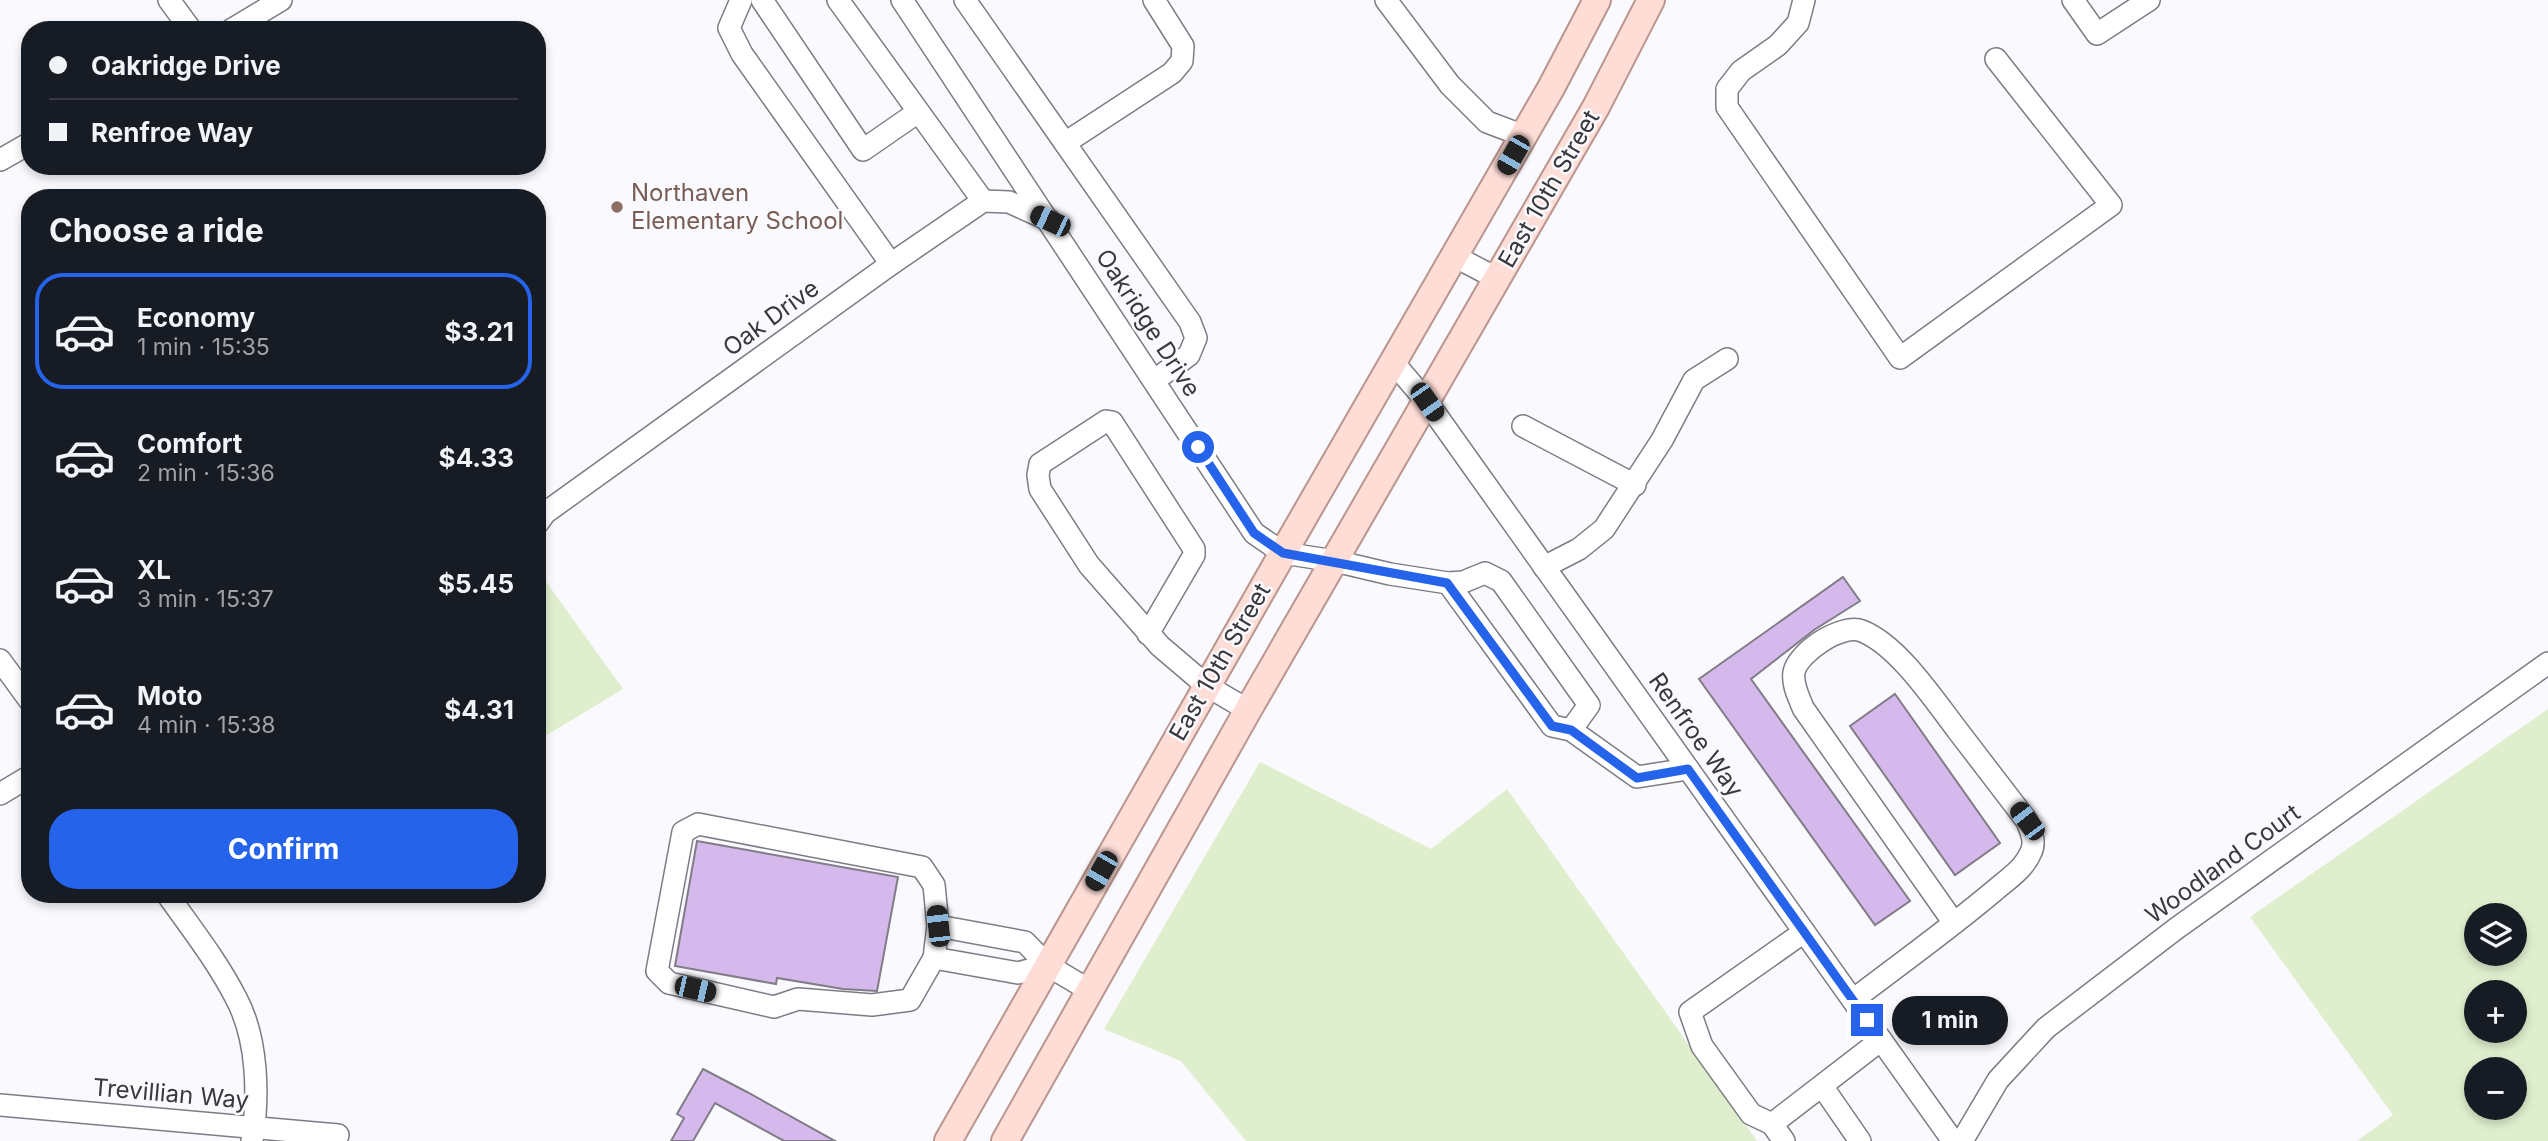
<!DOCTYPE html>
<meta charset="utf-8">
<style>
:root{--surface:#171b24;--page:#20242c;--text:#f1f3f6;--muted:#9ea1a6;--line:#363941;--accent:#2563eb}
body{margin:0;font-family:Inter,sans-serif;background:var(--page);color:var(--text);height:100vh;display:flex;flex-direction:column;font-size:26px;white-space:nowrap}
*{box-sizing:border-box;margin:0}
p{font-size:23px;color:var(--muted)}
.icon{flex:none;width:38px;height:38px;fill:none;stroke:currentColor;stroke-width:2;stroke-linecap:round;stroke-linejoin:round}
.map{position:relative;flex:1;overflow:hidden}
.side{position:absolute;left:21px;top:189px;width:525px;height:714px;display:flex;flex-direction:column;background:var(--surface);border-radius:28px;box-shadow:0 4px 10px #0003}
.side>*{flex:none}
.guide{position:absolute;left:21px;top:21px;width:525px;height:154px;border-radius:28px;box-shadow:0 4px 10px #0003;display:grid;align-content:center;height:154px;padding:0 28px;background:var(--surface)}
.tools{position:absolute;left:2464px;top:903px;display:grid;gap:14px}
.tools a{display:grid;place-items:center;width:63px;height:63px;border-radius:50%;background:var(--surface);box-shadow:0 4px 10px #0003;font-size:35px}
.end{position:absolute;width:32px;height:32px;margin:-16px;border:9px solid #2563eb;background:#fff;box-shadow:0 0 0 4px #fff}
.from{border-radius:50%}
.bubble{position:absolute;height:49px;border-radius:24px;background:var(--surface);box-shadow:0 4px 10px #0003;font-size:23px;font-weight:700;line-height:49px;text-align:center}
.car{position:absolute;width:21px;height:42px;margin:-21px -10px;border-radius:9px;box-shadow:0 0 5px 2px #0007;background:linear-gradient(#222 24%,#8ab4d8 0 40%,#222 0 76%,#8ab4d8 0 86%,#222 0)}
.guide b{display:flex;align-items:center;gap:24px;height:66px;font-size:26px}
.guide b+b{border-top:2px solid var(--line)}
.guide i{width:18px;height:18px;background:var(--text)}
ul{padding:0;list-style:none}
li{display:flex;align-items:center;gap:21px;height:116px;margin:0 14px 10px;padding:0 14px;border:4px solid transparent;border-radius:28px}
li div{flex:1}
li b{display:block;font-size:26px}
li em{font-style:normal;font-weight:700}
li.current{border-color:var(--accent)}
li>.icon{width:63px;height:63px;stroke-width:1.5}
h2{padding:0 28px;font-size:32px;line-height:84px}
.button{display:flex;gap:14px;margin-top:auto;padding:14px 28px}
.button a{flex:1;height:80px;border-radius:28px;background:var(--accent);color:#fff;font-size:28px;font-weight:700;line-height:80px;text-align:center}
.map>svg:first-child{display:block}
.green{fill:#dfefce;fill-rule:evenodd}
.building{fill:#d5b9ed;stroke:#817c85;stroke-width:2}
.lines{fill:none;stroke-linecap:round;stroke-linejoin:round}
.minor-casing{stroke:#7c7c85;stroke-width:24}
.major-casing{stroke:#b9958e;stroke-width:30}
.minor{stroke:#fff;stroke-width:21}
.major{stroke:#feddd6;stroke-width:26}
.route{stroke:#2563eb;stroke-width:9}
.education-dot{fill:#8d6e63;stroke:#f9f9fe;stroke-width:2.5}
.labels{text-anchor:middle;stroke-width:5;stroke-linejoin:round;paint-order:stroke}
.street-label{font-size:24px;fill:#39393d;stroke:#f9f9fe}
.education-label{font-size:24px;fill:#785e54;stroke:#f9f9fe;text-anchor:start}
</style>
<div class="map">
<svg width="2548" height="1141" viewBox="0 0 2548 1141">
<rect width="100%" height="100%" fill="#f9f9fe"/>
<!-- green -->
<g class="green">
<path d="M537 569 623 689 537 741Z"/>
<path d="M2548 709V1141H2357L2393 1115 2250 917ZM2515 915V954H2476V915ZM2476 992H2515V1031H2476ZM2476 1069H2515V1108H2476Z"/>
<path d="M1260 762 1431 849 1507 789 1757 1141H1246L1181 1061 1104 1029Z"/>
</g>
<!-- building -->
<g class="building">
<path d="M1843 577 1860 601 1814 630 1751 679 1910 901 1875 925 1699 679Z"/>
<path d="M1895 694 2000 843 1955 875 1850 726Z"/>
<path d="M697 841 898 877 877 991 843 989 777 978 776 984 675 966Z"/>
<path d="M703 1069 747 1092 835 1141H784L715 1103 693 1141H671L684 1118 677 1114Z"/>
</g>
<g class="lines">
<!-- minor casing -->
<g class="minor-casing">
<g id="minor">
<path d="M169 0 191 30"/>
<path d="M741 0 729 28 742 54 891 264"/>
<path d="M762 0 863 150 918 112"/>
<path d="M838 0 983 201"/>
<path d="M902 0 1254 533 1283 553 1335 561 1390 574 1448 583 1463 582 1485 573 1501 581 1589 705 1571 730"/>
<path d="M965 0 1190 322 1196 338 1189 355 1155 380"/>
<path d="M1386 0 1450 85 1487 122 1524 136"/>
<path d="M1804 0 1798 23 1778 45 1741 71 1727 89V107L1900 358 2111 205 1996 59"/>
<path d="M2073 0 2097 34 2149 0"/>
<path d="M231 30 281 0"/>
<path d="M1065 143 1172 73 1182 61 1183 46 1154 0"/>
<path d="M0 160 30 143"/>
<path d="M1454 256 1498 279"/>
<path d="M1393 362 1427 402 1953 1141"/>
<path d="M1523 426 1635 485"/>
<path d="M537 524 545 513 891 264 983 201 1009 202 1049 220"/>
<path d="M1544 567 1579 549 1604 529 1662 440 1694 380 1727 359"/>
<path d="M1448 583 1552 726 1571 730 1637 777 1688 769"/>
<path d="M1148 634 1194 555V549L1112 422 1106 421 1040 464 1038 475 1040 489 1089 565 1160 646 1207 686 1248 710"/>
<path d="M0 660 30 701"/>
<path d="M0 794 30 776"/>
<path d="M698 824 922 867 934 885 938 926 934 958 910 1000 872 1005 798 999 774 1007 669 983 657 971 683 832Z"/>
<path d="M167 894C191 928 217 961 236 998 258 1039 259 1096 252 1141"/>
<path d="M1804 932 1690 1012 1702 1046 1751 1114 1772 1124 1881 1040"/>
<path d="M934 958 1018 973 1047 965 1025 942 938 926"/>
<path d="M1047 965 1089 990"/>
<path d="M1853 1000C1900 964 1949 929 1994 891 2008 879 2024 869 2031 852 2036 842 2031 832 2027 821 2004 791 1981 761 1958 731 1935 701 1898 645 1862 631 1842 623 1798 652 1794 672 1792 685 1799 697 1803 708L1954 923"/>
<path d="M1822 1086 1860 1141"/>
<path d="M0 1105 338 1135"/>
<path d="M1772 1124 1784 1141"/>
<path d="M1962 1141 1998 1080 2046 1028 2177 928 2548 663"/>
</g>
</g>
<!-- major casing -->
<g class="major-casing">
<g id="major">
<path d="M948 1141 1283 553 1551 88 1597 0"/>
<path d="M1005 1141 1248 710 1596 107 1651 0"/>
</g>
</g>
<!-- minor -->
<use href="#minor" class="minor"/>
<!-- major -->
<use href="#major" class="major"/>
</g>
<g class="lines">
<!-- route -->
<path class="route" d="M1198 447 1254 533 1283 553 1447 583 1552 726 1571 730 1637 778 1688 769 1867 1020"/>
</g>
<!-- markers -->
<circle class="education-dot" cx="617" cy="207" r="7"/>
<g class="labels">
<!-- street labels -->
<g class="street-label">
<text transform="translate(1549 189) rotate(-60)" y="8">East 10th Street</text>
<text transform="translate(771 318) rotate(-36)" y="8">Oak Drive</text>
<text transform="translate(1148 323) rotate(57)" y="8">Oakridge Drive</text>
<text transform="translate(1220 662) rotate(-60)" y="8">East 10th Street</text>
<text transform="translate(1696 735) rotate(55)" y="8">Renfroe Way</text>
<text transform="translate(2223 864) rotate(-36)" y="8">Woodland Court</text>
<text transform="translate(171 1094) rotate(5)" y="8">Trevillian Way</text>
</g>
<!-- education labels -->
<g class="education-label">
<text x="631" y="201">Northaven<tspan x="631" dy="28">Elementary School</tspan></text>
</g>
</g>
</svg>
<div class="tools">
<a><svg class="icon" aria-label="layers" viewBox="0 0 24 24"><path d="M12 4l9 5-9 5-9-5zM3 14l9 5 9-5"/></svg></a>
<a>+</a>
<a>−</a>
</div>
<i class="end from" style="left:1198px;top:447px"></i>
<i class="end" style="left:1867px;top:1020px"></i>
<div class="bubble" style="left:1892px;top:996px;width:116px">1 min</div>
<i class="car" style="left:1513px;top:155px;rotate:210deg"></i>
<i class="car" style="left:1050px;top:221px;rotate:295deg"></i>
<i class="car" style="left:1427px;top:402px;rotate:145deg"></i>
<i class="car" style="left:2027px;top:821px;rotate:323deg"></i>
<i class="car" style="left:1101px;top:871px;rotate:210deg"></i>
<i class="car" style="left:938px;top:926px;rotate:354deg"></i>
<i class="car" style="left:695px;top:989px;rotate:103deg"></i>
<div class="guide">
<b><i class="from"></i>Oakridge Drive</b>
<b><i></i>Renfroe Way</b>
</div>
<section class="side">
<h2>Choose a ride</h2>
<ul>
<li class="current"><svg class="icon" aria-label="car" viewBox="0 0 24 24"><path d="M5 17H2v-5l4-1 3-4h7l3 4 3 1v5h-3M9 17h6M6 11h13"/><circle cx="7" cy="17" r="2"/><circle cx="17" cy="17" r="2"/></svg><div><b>Economy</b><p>1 min · 15:35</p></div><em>$3.21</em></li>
<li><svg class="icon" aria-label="car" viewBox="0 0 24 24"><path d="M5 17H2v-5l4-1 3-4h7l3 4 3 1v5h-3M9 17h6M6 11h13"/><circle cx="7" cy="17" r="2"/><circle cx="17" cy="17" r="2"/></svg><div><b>Comfort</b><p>2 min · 15:36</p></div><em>$4.33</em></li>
<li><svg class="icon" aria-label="car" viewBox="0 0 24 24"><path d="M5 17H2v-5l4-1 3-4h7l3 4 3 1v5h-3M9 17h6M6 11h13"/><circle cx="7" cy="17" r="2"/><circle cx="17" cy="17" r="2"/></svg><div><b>XL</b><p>3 min · 15:37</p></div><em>$5.45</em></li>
<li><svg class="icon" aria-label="car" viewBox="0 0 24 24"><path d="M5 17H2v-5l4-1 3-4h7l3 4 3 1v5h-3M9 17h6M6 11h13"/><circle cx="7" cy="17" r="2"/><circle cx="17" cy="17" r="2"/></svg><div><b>Moto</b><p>4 min · 15:38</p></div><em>$4.31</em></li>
</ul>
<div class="button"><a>Confirm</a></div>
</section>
</div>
